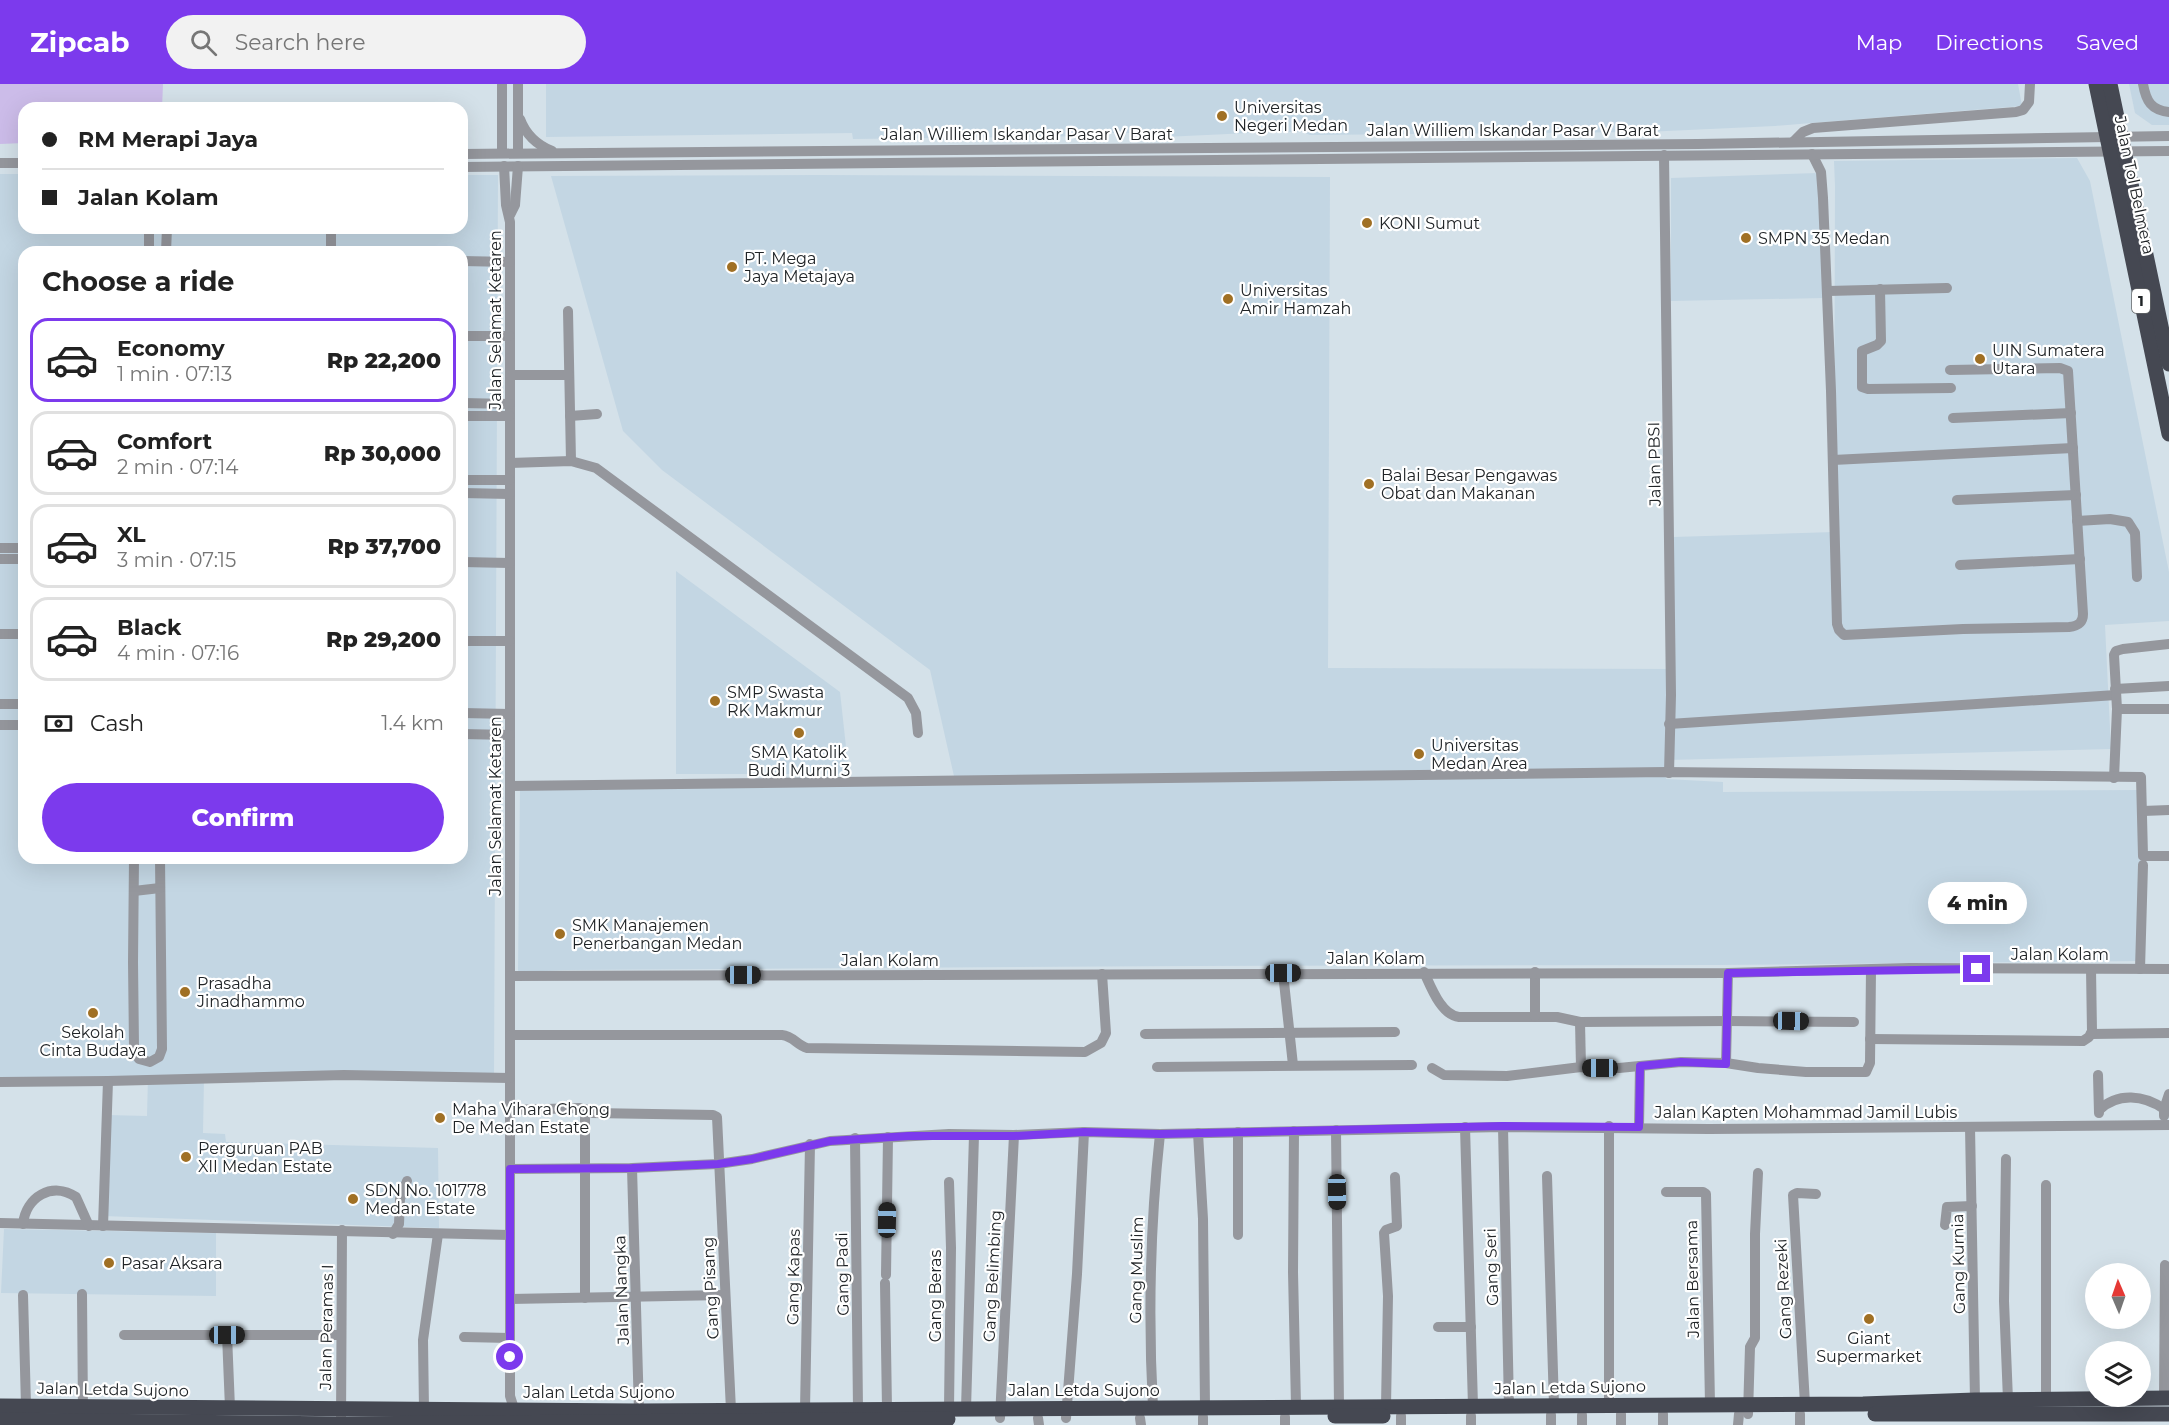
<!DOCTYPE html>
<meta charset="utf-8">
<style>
:root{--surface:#fff;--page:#f2f2f2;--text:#222;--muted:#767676;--line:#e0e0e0;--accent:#7c3aed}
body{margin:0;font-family:Montserrat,sans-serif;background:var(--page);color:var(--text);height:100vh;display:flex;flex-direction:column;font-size:22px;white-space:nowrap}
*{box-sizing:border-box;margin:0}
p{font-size:20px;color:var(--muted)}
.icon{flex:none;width:33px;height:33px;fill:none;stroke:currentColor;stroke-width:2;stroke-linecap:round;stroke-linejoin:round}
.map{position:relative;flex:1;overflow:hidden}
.details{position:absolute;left:18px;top:162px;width:450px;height:618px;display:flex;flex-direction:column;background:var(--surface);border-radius:18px;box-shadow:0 6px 24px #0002}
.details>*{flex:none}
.hud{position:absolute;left:18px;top:18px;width:450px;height:132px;border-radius:18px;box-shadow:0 6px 24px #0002;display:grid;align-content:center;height:132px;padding:0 24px;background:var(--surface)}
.needle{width:39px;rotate:358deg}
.tools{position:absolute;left:2085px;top:1179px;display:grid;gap:12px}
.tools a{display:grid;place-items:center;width:66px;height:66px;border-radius:50%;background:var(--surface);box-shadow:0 6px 24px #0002;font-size:30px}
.end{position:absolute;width:27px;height:27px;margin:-14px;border:8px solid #7c3aed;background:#fff;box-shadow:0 0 0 3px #fff}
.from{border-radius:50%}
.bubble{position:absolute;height:42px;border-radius:21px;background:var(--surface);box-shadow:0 6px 24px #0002;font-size:20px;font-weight:800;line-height:42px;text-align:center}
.car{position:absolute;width:18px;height:36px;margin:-18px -9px;border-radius:8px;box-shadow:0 0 4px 2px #0007;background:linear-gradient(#222 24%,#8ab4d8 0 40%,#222 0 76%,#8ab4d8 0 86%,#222 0)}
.hud b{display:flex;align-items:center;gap:21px;height:57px;font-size:22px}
.hud b+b{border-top:2px solid var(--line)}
.hud i{width:15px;height:15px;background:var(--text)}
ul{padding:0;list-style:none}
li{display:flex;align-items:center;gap:18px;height:84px;margin:0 12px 9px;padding:0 12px;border:3px solid var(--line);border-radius:18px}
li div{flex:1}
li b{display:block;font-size:22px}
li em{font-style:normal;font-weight:800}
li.on{border-color:var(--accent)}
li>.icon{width:54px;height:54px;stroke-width:1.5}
h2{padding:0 24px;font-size:27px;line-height:72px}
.pay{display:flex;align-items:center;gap:15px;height:66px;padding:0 24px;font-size:22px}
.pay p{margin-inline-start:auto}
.action{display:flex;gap:12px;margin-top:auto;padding:12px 24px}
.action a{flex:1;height:69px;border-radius:36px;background:var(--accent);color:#fff;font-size:24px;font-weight:800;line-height:69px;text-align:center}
header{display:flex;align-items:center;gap:36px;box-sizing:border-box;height:84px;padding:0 30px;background:var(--accent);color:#fff}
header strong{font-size:28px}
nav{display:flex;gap:33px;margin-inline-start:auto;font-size:21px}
.search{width:420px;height:54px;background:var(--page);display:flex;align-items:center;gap:15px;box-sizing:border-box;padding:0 21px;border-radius:33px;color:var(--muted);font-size:22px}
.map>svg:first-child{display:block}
.built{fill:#c3d6e3;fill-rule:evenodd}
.green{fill:#ccbce9}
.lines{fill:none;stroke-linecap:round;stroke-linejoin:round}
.minor{stroke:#95979d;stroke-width:10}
.highway{stroke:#454852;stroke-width:15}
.route{stroke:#7c3aed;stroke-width:8}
.poi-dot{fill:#a07024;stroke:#fff;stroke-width:2}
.labels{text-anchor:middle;stroke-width:4.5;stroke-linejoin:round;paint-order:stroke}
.shield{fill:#fff;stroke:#636668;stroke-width:1.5}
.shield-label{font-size:15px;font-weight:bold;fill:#202427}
.poi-label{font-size:16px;fill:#202427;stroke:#fff;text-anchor:start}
.street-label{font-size:16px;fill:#202427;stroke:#fff}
</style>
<header>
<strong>Zipcab</strong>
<div class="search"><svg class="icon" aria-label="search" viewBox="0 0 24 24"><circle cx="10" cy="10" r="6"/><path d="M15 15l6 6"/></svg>Search here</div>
<nav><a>Map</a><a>Directions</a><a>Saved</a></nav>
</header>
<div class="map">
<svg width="2169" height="1341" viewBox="0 0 2169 1341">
<rect width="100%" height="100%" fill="#d4e1e9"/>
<!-- built -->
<g class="built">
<path d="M546 0H2018L2022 22 1775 42 1645 48 1310 51 1303 48H1270L1143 54 1135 49H1102L1092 52 853 55 852 49 546 53Z"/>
<path d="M2129 0H2169V41H2152L2135 29Z"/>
<path d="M2077 74 2090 97 2169 488V537L2105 541 2111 665 1667 676 1666 695 1723 698V708L2141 706 2140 877 1718 881 1190 882 567 886 518 888 520 705 956 701 930 586 662 386 623 347 551 92 817 91 1330 93 1328 584 1675 585 1673 453 1834 448 1835 102 1834 77Z"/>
<path d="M1818 89 1823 214 1671 217V94Z"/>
<path d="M0 90H24V144H462V91H498L494 995H204L203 1049 225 1050 226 1058 438 1064 439 1144 103 1132 107 1031 147 1032 148 993H0ZM24 168H462V774H24Z"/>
<path d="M676 487 840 608 849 690H676Z"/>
<path d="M4 1145 216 1149V1212L1 1209Z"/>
</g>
<!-- green -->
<path class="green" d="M0 0H163L162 24H24V59L0 60Z"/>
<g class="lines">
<!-- minor -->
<g class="minor">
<path d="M502 0V69"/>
<path d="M2143 0C2146 17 2151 26 2169 28"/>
<path d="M520 35C526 51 537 61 552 67"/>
<path d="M1793 58 1803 48 1813 44 2016 28 2023 26 2029 18 2030 0"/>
<path d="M518 69V0"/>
<path d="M462 70 1698 60 2169 52"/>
<path d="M1812 70 1821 88 1823 114 1831 307 1837 540 1839 546 1844 551 1963 545 2069 543C2078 542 2083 539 2083 530L2068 287 2060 284 1950 286"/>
<path d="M1664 71 1671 611 1669 689"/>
<path d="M0 79H24"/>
<path d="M504 82 506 121 510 138V1312L516 1331"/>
<path d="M462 83 2169 67"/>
<path d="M510 131 515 121 518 82"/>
<path d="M149 168V144"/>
<path d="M166 168 167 144"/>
<path d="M331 168V144"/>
<path d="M462 177 510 178"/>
<path d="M1880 205 1881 257 1877 261 1862 267V303L1868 305 1951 304"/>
<path d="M1828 207 1947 204"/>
<path d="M568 227 571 377"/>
<path d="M462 252H510"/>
<path d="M510 291H569"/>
<path d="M462 319 510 320"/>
<path d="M462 332H510"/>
<path d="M570 332 597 330"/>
<path d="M1953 334 2071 329"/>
<path d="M1833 376 2073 364"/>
<path d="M510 379 571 377 596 384 908 614 916 629 918 649"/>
<path d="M462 396H510"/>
<path d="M462 409 510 410"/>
<path d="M1957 416 2076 411"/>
<path d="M2077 437 2110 435 2128 438 2135 449 2137 493"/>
<path d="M0 464H24"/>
<path d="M0 475H24"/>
<path d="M462 478 510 479"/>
<path d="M1960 481 2080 475"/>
<path d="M0 550H24"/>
<path d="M462 557H510"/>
<path d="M2115 605 2169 602"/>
<path d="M0 620H24"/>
<path d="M2117 625H2169"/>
<path d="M462 629 510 630"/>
<path d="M1669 640 2116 611"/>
<path d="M0 641H24"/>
<path d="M462 650 510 651"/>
<path d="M2114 694 2117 625 2114 571 2116 567 2123 565 2169 560"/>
<path d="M510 702 1666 688 2141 693 2143 772H2169"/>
<path d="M2143 727 2169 726"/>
<path d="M134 774 133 878 134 963 135 969 139 975 150 978 159 973 162 965 160 774"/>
<path d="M134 807 160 804"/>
<path d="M2140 885 2143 781"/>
<path d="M1424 888C1431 903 1441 931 1459 933H1557L1580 938 1728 937 1854 938"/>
<path d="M1535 888V933"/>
<path d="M1283 889 1293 981"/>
<path d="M510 892 1728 889 1909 884 2169 885"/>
<path d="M1580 938 1581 983"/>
<path d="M1145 950 1395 948"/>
<path d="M2091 950 2169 949"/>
<path d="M510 951H782C793 952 797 961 807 964L1085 968 1101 959 1106 949 1102 890"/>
<path d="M1870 955 2083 957 2089 953 2092 947 2091 885"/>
<path d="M1726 979 1758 984 1806 988H1866L1870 979 1871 886"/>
<path d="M1157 983 1412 981"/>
<path d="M1432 984 1444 991 1507 992 1581 983 1619 984 1681 978 1726 979 1728 889"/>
<path d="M2098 991 2099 1029"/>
<path d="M0 998 108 997 344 991 510 994"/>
<path d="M585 1025V1214"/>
<path d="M510 1026 580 1024 592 1029 713 1031 717 1033 731 1326"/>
<path d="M2099 1026C2118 1008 2144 1011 2164 1025"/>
<path d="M2164 1032V1025L2169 1010"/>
<path d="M1465 1043 1473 1322"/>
<path d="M1503 1043 1509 1322"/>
<path d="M1639 1043 1640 982"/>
<path d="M1970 1043 1975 1316"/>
<path d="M1336 1046 1339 1322"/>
<path d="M1294 1047 1293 1188 1296 1322"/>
<path d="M1198 1049 1203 1135 1205 1323"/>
<path d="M855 1054 858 1325"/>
<path d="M2006 1075 2004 1217 2008 1316"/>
<path d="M632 1084 639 1327"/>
<path d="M510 1085 632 1084 718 1080 752 1075 830 1057 949 1050 1014 1051 1084 1048 1160 1050 1503 1043 1709 1045 2169 1041"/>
<path d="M1547 1092 1554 1321"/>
<path d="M2046 1101V1316"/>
<path d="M1666 1108H1703L1706 1110 1710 1320"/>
<path d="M0 1139 510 1151"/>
<path d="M23 1140C26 1113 52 1097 76 1113L89 1142"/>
<path d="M1945 1141 1947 1123 1972 1122"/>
<path d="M103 1142 108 997"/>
<path d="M393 1150 399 1140 400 1115 407 1097"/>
<path d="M1238 1151V1048"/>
<path d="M886 1191 888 1053"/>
<path d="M885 1199 887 1325"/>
<path d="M82 1210 83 1330"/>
<path d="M23 1211 26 1322"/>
<path d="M510 1215 725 1211"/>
<path d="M1438 1243H1471"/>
<path d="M124 1251H341"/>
<path d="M227 1251 230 1324"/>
<path d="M464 1253 510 1254"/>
<path d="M2164 1314 2165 1181"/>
<path d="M1609 1320V1042"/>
<path d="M1805 1320 1793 1111 1797 1109 1816 1110"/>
<path d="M1386 1322 1388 1212 1384 1149 1386 1146 1397 1142 1395 1093"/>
<path d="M1153 1324C1148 1232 1150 1142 1160 1050"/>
<path d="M949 1325 951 1164 949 1098"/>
<path d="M966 1325 974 1051"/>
<path d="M424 1326 423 1256 438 1150"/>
<path d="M805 1326 810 1060"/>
<path d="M1621 1330V1341"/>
<path d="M1663 1330V1341"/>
<path d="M1748 1330 1750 1263 1755 1254V1150L1758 1089"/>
<path d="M1582 1331V1341"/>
<path d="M1401 1332V1341"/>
<path d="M1203 1333V1341"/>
<path d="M1285 1333V1341"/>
<path d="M1000 1334 1014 1051"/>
<path d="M1038 1334 1039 1341"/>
<path d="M1066 1334 1077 1190 1084 1048"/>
<path d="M1140 1334 1141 1341"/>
<path d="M341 1341 342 1146"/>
<path d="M1471 1341V1332"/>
<path d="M1551 1341V1331"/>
<path d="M1738 1341 1739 1330"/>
<path d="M1800 1341V1330"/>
</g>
<!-- highway -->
<g class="highway">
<path d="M2096 0 2169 350"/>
<path d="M2110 0 2169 280"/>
<path d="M0 1322 639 1327 1863 1320 1975 1316 2169 1314"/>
<path d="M1875 1330H2169"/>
<path d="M1335 1332H1383"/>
<path d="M0 1336 341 1340 948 1335"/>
</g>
</g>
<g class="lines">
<!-- route -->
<path class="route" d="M510 1273V1085L632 1084 718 1080 752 1075 830 1057 908 1052H1014L1084 1048 1160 1050 1503 1042 1639 1043 1640 982 1681 978 1726 980 1728 889 1977 885"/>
</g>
<!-- markers -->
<g class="poi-dot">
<circle cx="1222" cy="32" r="6"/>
<circle cx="1367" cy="139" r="6"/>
<circle cx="1746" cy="154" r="6"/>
<circle cx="732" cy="183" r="6"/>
<circle cx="1228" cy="215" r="6"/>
<circle cx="1980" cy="275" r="6"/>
<circle cx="1369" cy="400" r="6"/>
<circle cx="715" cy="617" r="6"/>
<circle cx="799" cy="649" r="6"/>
<circle cx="1419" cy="670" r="6"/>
<circle cx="560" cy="850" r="6"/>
<circle cx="185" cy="908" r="6"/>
<circle cx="93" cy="929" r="6"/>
<circle cx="440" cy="1034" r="6"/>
<circle cx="186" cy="1073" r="6"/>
<circle cx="353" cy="1115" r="6"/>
<circle cx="109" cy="1179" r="6"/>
<circle cx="1869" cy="1235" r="6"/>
</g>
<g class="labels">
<!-- shield labels -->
<rect class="shield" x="2132" y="205" width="18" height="24" rx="4.5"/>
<g class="shield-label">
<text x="2141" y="222">1</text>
</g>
<!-- poi labels -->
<g class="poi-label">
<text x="1234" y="29">Universitas<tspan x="1234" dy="18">Negeri Medan</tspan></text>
<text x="1379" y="145">KONI Sumut</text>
<text x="1758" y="160">SMPN 35 Medan</text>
<text x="744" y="180">PT. Mega<tspan x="744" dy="18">Jaya Metajaya</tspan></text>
<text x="1240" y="212">Universitas<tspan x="1240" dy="18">Amir Hamzah</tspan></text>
<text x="1992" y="272">UIN Sumatera<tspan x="1992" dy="18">Utara</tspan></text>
<text x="1381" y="397">Balai Besar Pengawas<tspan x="1381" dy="18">Obat dan Makanan</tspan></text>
<text x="727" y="614">SMP Swasta<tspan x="727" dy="18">RK Makmur</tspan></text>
<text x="1431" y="667">Universitas<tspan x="1431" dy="18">Medan Area</tspan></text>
<text x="799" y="674" text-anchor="middle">SMA Katolik<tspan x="799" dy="18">Budi Murni 3</tspan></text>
<text x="572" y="847">SMK Manajemen<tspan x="572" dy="18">Penerbangan Medan</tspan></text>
<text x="197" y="905">Prasadha<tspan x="197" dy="18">Jinadhammo</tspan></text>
<text x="93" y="954" text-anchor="middle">Sekolah<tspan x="93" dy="18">Cinta Budaya</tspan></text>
<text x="452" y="1031">Maha Vihara Chong<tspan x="452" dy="18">De Medan Estate</tspan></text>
<text x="198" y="1070">Perguruan PAB<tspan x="198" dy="18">XII Medan Estate</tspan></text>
<text x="365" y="1112">SDN No. 101778<tspan x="365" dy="18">Medan Estate</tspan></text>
<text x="121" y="1185">Pasar Aksara</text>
<text x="1869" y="1260" text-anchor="middle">Giant<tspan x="1869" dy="18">Supermarket</tspan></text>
</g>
<!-- street labels -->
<g class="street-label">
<text x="1513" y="52">Jalan Williem Iskandar Pasar V Barat</text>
<text x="1027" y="56">Jalan Williem Iskandar Pasar V Barat</text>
<text transform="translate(2135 101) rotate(78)" y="6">Jalan Tol Belmera</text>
<text transform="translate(495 236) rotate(-90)" y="6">Jalan Selamat Ketaren</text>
<text transform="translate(1654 380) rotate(-91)" y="6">Jalan PBSI</text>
<text transform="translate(495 722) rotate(-90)" y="6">Jalan Selamat Ketaren</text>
<text x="2060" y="876">Jalan Kolam</text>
<text x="1376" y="880">Jalan Kolam</text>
<text x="890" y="882">Jalan Kolam</text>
<text x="1806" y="1034">Jalan Kapten Mohammad Jamil Lubis</text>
<text transform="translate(1958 1180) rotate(-91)" y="6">Gang Kurnia</text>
<text transform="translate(1491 1183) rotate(-92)" y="6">Gang Seri</text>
<text transform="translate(1136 1186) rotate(-89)" y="6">Gang Muslim</text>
<text transform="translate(842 1190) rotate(-91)" y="6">Gang Padi</text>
<text transform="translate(992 1192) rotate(-87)" y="6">Gang Belimbing</text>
<text transform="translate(793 1193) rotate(-89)" y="6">Gang Kapas</text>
<text transform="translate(1692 1195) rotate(-91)" y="6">Jalan Bersama</text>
<text transform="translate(710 1204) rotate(-93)" y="6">Gang Pisang</text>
<text transform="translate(1783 1205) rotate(-93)" y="6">Gang Rezeki</text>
<text transform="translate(621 1206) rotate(-92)" y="6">Jalan Nangka</text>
<text transform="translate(935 1212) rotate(-90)" y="6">Gang Beras</text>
<text transform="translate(326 1243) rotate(-89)" y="6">Jalan Peramas I</text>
<text transform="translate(1570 1303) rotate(-1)" y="6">Jalan Letda Sujono</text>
<text transform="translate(113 1305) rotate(1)" y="6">Jalan Letda Sujono</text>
<text x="1084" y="1312">Jalan Letda Sujono</text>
<text x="599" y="1314">Jalan Letda Sujono</text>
</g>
</g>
</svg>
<div class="tools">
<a><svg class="needle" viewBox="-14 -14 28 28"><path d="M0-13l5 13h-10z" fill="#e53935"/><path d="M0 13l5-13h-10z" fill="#767676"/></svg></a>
<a><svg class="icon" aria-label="layers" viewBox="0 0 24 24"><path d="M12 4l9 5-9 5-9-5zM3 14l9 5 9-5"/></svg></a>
</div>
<i class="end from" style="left:510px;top:1273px"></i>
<i class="end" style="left:1977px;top:885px"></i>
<div class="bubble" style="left:1928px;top:798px;width:99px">4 min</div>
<i class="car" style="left:1283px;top:889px;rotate:90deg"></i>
<i class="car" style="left:743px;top:891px;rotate:90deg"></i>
<i class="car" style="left:1791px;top:937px;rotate:91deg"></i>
<i class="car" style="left:1600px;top:984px;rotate:270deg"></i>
<i class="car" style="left:1337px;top:1108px;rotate:179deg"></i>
<i class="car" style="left:887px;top:1136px;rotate:1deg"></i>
<i class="car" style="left:227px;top:1251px;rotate:90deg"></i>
<div class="hud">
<b><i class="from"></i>RM Merapi Jaya</b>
<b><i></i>Jalan Kolam</b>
</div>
<section class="details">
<h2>Choose a ride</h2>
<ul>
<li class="on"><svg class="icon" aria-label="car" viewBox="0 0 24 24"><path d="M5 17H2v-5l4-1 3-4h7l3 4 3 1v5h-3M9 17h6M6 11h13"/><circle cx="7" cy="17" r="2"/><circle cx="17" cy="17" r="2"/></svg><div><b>Economy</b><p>1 min · 07:13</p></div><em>Rp 22,200</em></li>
<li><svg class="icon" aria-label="car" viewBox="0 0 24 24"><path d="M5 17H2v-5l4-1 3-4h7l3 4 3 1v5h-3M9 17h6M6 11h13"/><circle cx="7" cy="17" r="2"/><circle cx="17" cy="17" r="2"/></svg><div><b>Comfort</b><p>2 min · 07:14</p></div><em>Rp 30,000</em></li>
<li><svg class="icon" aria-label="car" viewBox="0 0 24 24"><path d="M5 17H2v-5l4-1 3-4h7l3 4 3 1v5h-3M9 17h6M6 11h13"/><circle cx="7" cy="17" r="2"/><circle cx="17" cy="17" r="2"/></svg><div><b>XL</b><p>3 min · 07:15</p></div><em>Rp 37,700</em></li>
<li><svg class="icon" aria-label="car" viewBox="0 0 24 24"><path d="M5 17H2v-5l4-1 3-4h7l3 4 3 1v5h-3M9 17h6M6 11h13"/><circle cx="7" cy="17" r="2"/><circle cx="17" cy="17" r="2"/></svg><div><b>Black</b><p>4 min · 07:16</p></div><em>Rp 29,200</em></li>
</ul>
<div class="pay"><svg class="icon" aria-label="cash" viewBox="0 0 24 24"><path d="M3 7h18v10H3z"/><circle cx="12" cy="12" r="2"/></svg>Cash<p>1.4 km</p></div>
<div class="action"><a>Confirm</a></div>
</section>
</div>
